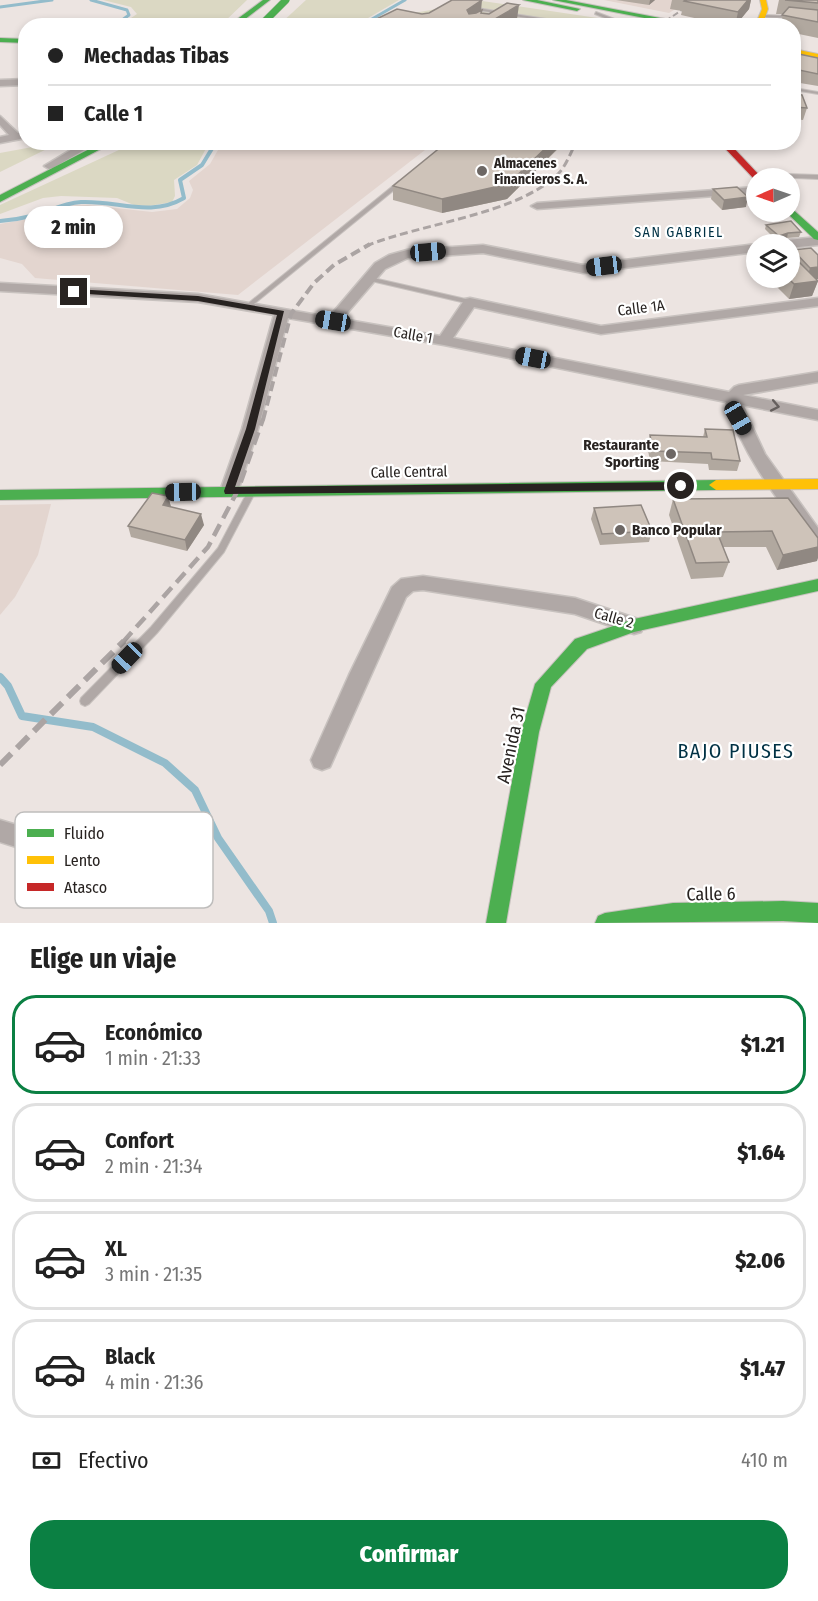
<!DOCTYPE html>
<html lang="es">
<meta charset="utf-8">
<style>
:root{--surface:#fff;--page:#f6f6f6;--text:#222;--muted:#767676;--line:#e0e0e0;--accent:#0b8043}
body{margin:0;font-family:"Fira Sans Condensed",sans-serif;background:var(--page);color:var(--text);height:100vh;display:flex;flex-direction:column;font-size:22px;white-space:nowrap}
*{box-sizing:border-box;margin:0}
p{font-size:20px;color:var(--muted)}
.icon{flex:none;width:33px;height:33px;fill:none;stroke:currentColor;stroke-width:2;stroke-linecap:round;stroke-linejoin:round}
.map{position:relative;height:923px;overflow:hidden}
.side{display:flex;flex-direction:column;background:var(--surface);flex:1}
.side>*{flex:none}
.banner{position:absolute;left:18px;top:18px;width:783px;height:132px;border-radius:24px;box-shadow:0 3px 9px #0003;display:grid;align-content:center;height:132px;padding:0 30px;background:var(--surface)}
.needle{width:39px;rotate:268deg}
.controls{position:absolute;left:746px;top:168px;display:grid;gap:12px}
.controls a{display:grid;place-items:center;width:54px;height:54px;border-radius:50%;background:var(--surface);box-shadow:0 3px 9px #0003;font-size:30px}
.end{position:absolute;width:27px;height:27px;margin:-14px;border:8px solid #282321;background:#fff;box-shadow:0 0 0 3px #fff}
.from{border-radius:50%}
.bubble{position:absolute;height:42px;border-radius:21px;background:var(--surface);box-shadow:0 3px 9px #0003;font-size:20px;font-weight:800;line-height:42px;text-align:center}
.car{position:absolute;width:18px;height:36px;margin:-18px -9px;border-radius:8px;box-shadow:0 0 4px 2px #0007;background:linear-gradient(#222 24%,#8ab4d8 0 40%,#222 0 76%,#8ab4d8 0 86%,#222 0)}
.banner b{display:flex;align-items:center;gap:21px;height:57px;font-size:22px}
.banner b+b{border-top:2px solid var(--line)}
.banner i{width:15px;height:15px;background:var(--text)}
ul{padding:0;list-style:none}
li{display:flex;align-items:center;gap:18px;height:99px;margin:0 12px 9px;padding:0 18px;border:3px solid var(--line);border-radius:24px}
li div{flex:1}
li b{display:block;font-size:22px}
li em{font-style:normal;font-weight:800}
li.on{border-color:var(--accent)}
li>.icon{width:54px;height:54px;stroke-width:1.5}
h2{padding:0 30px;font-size:27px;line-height:72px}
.pay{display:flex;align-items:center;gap:15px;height:66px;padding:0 30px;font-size:22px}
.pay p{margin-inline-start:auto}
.primary-button{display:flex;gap:12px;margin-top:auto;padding:12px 30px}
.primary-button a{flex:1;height:69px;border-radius:24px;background:var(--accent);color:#fff;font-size:24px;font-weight:800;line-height:69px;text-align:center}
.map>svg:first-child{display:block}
.built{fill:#e3d5cf}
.green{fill:#dbd8c3}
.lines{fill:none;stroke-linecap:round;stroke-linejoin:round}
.stream-far2{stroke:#93bccb;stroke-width:3}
.stream-far1{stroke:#93bccb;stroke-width:4}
.stream{stroke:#93bccb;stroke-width:8}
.lane-casing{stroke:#c8c2bf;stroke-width:2}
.street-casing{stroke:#c8c2bf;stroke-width:3}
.fast-casing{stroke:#c8c2bf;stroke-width:2}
.slow-casing{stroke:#c8c2bf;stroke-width:2}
.jam-casing{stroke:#c8c2bf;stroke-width:2}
.lane{fill:#b0a8a6;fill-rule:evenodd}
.street{fill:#b0a8a6;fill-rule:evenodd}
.fast{fill:#4caf50;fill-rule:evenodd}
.slow{fill:#ffc107;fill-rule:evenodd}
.jam{fill:#c62828;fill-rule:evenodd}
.rail-far4{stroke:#aba4a3;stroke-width:2;stroke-dasharray:6 3;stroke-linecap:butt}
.rail-far3{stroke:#aba4a3;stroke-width:3;stroke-dasharray:8 4;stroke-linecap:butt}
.rail-far2{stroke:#aba4a3;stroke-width:4;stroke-dasharray:10 5;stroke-linecap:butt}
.rail-far1{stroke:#aba4a3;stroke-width:4.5;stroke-dasharray:13 7;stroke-linecap:butt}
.rail{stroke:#aba4a3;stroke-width:6;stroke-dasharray:16 8;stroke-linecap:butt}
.fast-bridge-casing{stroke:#c8c2bf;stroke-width:8;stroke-linecap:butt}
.fast-bridge{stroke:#4caf50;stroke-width:7}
.wall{fill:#b1a89f}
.shaded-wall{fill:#908882}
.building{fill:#cec3b9;stroke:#908882;stroke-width:1.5}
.oneway{stroke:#655f5d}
.route{fill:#282321}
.poi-dot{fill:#6d6764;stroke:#fff;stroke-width:2}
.labels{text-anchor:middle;stroke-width:4.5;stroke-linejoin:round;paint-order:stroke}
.far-poi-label{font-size:14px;font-weight:bold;fill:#282321;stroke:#fff;text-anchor:start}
.far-neighbourhood-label{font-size:14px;letter-spacing:1.5px;fill:#003144;stroke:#fff}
.street-label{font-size:15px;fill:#282321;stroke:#fff}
.poi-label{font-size:15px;font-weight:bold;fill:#282321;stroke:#fff;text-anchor:end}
.near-street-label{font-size:18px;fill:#282321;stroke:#fff}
.near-neighbourhood-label{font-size:20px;letter-spacing:1.5px;fill:#003144;stroke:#fff}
.key{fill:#fff;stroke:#bebdbc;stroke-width:1.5}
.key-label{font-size:16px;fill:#282321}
</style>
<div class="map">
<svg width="818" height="923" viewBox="0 0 818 923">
<rect width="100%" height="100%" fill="#ece4e1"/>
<!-- built -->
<g class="built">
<path d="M604 0H690L669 13Z"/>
<path d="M222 143H434L238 295 35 278 22 264 0 258V224L39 217 63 206 88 205 152 212 177 209 190 198 193 190 189 181 210 164Z"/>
<path d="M51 504 38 555 15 597 0 615V505Z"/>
</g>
<!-- green -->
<g class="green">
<path d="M103 0H247L221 25 119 26 137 14 131 7Z"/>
<path d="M306 0H399L356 25H279Z"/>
<path d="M482 1 645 25 375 26 391 17Z"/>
<path d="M54 143H59L0 172V153Z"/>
<path d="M134 143H209L197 165 174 180 175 196 172 202 149 206 134 205 117 198 61 196 43 198 0 214V205Z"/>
</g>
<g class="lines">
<!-- stream-far2 -->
<g class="stream-far2">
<path d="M91 0 127 10 129 15 114 26"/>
<path d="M0 7 52 0"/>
<path d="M360 26 405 0"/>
</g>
<!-- stream-far1 -->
<path class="stream-far1" d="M0 221C12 220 24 218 36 215 51 210 65 203 81 202 117 200 150 218 184 198L180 180 202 165 216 142"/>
<!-- stream -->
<path class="stream" d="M0 677 8 686 22 716 93 727 165 763 195 790 218 838 269 911 273 923"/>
<!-- lane casing -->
<g class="lane-casing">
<g id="lane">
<path d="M471 7 565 22 581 20 613 24 637 22 660 26 637 24 607 26 581 22 565 24 531 19 521 26H516L527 18 470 9Z"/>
<path d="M596 12 617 20 618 21 615 22 595 14Z"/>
<path d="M762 15 793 16 795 17 793 18 763 17Z"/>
<path d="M794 88 818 92V94L794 90Z"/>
<path d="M755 173 818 175V179L753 176V174Z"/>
<path d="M399 181 404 182 249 308H245V306Z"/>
<path d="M369 277 470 300 473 302 470 304 367 280V278Z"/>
<path d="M252 488 256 491 224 552 157 633 89 704 85 706 81 704 80 701 81 698 151 627 218 548 248 491Z"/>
</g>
</g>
<!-- street casing -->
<g class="street-casing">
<g id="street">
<path d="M26 79V85L0 86V80Z"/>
<path d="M0 116 18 133 26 132V138L0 143V137L9 135 0 125Z"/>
<path d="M84 142H98L53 168 49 169 44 166Z"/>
<path d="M756 187V193L537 209 531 206 537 203Z"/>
<path d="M818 237V245L789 248V244H781L787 240Z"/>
<path d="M757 244 756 252 583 273 483 253 408 258 385 269 342 319 440 336 465 299 470 298 601 326 818 298V306L601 334 474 307 453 338 729 392 734 387 739 385 818 372V382L743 395 818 410V420L742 405 765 454 818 528V548L812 546C778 500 743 456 726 402L444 345 288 318 258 429 238 491 235 495H223L220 491 242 429 274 315 198 302 0 291V283L198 294 329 317 375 263 389 255 407 250 483 245 583 265Z"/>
<path d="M423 576 575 598 641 620 644 626 641 632 634 634 575 614 423 590 413 591 406 597 330 767 322 770 314 767 311 760 349 675 392 587 401 579Z"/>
<path d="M0 820 137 861 146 864 149 873 146 882 137 885 0 842Z"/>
</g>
</g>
<!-- fast casing -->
<g class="fast-casing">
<g id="fast">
<path d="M263 0H270L236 26H228Z"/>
<path d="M523 0H537L580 9 577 11Z"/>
<path d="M553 0H566L702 26H685Z"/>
<path d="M0 38 26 39V43L0 42Z"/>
<path d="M103 142H114L0 202V195Z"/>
<path d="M789 206 818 232V240L814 239 786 212H789Z"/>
<path d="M716 480 723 485 716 490 0 500V490Z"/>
<path d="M818 579V591L634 632 587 649 551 687 539 732 506 923H486L521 732 535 684 575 639 634 619Z"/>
<path d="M783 901 818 903V923L783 921 595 923 598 916 605 913 673 903Z"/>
</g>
</g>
<!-- slow casing -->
<g class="slow-casing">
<g id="slow">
<path d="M760 0H766L768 9 762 26H755L762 9Z"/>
<path d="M794 49 818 54V58L794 53Z"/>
<path d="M818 479V489L716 490 709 485 716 480Z"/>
</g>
</g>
<!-- jam casing -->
<g class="jam-casing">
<path id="jam" d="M719 142H728L762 178 755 180Z"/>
</g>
<!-- lane -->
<use href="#lane" class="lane"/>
<!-- street -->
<use href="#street" class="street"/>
<!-- fast -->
<use href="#fast" class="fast"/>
<!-- slow -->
<use href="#slow" class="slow"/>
<!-- jam -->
<use href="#jam" class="jam"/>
<!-- rail-far4 -->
<path class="rail-far4" d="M658 26 697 0"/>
<!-- rail-far3 -->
<path class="rail-far3" d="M366 246C422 223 516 215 558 174 566 166 571 152 576 142"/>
<!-- rail-far2 -->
<path class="rail-far2" d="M263 420 291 314 314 283 334 265 370 244"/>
<!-- rail-far1 -->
<path class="rail-far1" d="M123 642 208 547 238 490 263 419"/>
<!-- rail -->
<path class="rail" d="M0 765 124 641"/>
<!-- fast-bridge casing -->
<g class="fast-bridge-casing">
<path id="fast-bridge" d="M260 26 286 0"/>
</g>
<!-- fast-bridge -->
<use href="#fast-bridge" class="fast-bridge"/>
</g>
<!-- wall -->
<g class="wall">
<path d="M616 0H655L649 5Z"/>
<path d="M672 0H751L749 9 735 26H730L681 15 682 11 670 9Z"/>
<path d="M779 0H818V38L794 33V26H780L783 14H776Z"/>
<path d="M794 53 818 58V86L794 82Z"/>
<path d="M794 94 807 108 803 120 794 119Z"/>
<path d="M564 143 507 199 442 213 393 200V186Z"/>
<path d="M713 189 746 207 722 210 711 199Z"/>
<path d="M766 225 801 232 799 237 787 238 777 241 765 229Z"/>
<path d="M811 248 816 280 818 281 812 296 789 299 768 278H789L790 260 793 250Z"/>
<path d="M705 429 740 461 737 471 709 470 708 464 650 461 647 445 650 435 703 437Z"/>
<path d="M168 496 171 507 204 525 187 551 131 537 128 526Z"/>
<path d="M788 498 817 561 777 570 766 547H723L729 562 723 577 691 579 669 515 673 499Z"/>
<path d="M594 508 652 531 649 542 600 545 591 519Z"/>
</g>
<!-- shaded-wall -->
<g class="shaded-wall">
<path d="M482 0 481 11 467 24V10Z"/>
<path d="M650 0H655L649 5Z"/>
<path d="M748 0H751L749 9 735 26 738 12Z"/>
<path d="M519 5 517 19 507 26H483Z"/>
<path d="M552 142H564L507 199 442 213V199Z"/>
<path d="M748 197 746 207 722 210 724 200Z"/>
<path d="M788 233 787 238 777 241 779 236Z"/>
<path d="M818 267V279L806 281 810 268Z"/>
<path d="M818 281 812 296 789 299 794 284Z"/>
<path d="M168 496 171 507 163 505Z"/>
<path d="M201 514 204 525 187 551 185 540Z"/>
<path d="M818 547V558L817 561 777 570 783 555Z"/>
</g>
<!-- building -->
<g class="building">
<path d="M452 0H482L467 10 469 14 476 13 482 10 481 13 489 14 507 3 519 5 483 26H362L397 9 422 14 429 13Z"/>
<path d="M685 0H748L738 12 684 1Z"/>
<path d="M785 0H818V3Z"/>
<path d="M789 7 818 10V22L782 15Z"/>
<path d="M794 53 818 58V74L794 69Z"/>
<path d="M794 94 802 95 807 108 794 107Z"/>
<path d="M447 142H552L508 184 442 199 393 186Z"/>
<path d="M737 187 748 197 724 200 713 189Z"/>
<path d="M791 221 801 232 788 233 779 236 766 225Z"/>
<path d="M811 248 818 255V267L810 268 793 250Z"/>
<path d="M796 259 818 281 794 284 788 278H789V260Z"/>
<path d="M705 429 733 430 740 461 712 459 711 453 653 451 650 435 707 437Z"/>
<path d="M152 493 168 496 163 505 201 514 185 540 128 526Z"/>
<path d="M788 498 818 538V547L783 555 772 531 717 532 729 562 696 563 673 499Z"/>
<path d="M641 505 652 531 602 534 594 508Z"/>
</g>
<!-- one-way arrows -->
<defs><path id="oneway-chevron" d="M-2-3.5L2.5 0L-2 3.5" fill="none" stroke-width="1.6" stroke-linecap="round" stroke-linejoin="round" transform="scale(1.5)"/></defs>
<use class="oneway" href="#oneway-chevron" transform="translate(775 406) rotate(11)"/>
<!-- route -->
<path class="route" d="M74 289 198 296 284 311 255 429 235 487 681 482 686 486 681 490 225 494 224 491 246 429 277 315 198 301 71 293 70 292Z"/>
<!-- markers -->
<g class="poi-dot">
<circle cx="482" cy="171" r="6"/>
<circle cx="671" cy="454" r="6"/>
<circle cx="620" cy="530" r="6"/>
</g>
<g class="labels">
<!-- far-poi labels -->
<g class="far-poi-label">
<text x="494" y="168">Almacenes<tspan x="494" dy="16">Financieros S. A.</tspan></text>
</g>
<!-- far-neighbourhood labels -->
<g class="far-neighbourhood-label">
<text x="679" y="237">SAN GABRIEL</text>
</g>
<!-- street labels -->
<g class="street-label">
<text transform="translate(641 308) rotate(-7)" y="5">Calle 1A</text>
<text transform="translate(413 335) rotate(10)" y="5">Calle 1</text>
<text transform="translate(409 472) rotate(-1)" y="5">Calle Central</text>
<text transform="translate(614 618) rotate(16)" y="5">Calle 2</text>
</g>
<!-- poi labels -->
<g class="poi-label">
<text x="659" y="450">Restaurante<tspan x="659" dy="17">Sporting</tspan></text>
<text x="632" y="535" text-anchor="start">Banco Popular</text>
</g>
<!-- near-street labels -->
<g class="near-street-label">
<text transform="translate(511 745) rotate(-78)" y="6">Avenida 31</text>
<text transform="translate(711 894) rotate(-1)" y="6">Calle 6</text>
</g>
<!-- near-neighbourhood labels -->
<g class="near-neighbourhood-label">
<text x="736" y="758">BAJO PIUSES</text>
</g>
</g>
<!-- legend -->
<rect x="15" y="812" width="198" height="96" rx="9" class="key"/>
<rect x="27" y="829" width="27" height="8" fill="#4caf50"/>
<rect x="27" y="856" width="27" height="8" fill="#ffc107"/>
<rect x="27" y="883" width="27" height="8" fill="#c62828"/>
<g class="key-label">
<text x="64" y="839">Fluido</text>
<text x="64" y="866">Lento</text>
<text x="64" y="893">Atasco</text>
</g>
</svg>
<div class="controls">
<a><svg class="needle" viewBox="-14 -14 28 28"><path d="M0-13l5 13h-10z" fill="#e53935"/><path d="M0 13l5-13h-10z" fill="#767676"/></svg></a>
<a><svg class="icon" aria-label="layers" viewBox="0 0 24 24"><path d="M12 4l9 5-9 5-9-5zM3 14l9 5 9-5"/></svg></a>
</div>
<i class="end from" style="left:681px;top:486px"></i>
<i class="end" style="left:74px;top:292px"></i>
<div class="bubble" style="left:24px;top:206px;width:99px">2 min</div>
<i class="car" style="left:428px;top:252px;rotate:85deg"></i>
<i class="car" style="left:604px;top:266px;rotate:263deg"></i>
<i class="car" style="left:333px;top:321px;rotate:280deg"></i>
<i class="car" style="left:533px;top:358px;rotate:281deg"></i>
<i class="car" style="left:738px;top:418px;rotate:150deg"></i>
<i class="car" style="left:183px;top:492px;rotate:269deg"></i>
<i class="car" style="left:127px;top:658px;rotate:224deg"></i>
<div class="banner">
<b><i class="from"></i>Mechadas Tibas</b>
<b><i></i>Calle 1</b>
</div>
</div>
<section class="side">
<h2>Elige un viaje</h2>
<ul>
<li class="on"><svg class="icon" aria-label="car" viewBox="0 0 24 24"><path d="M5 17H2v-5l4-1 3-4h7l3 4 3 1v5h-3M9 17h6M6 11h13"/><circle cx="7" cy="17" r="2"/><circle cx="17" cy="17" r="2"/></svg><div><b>Económico</b><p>1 min · 21:33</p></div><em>$1.21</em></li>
<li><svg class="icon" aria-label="car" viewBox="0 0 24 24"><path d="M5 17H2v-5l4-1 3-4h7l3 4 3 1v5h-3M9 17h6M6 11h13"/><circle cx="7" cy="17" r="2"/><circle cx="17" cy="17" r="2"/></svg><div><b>Confort</b><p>2 min · 21:34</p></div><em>$1.64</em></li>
<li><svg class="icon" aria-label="car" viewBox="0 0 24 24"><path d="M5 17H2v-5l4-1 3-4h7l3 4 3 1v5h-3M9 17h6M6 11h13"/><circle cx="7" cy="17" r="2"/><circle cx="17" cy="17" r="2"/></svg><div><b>XL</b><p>3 min · 21:35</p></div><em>$2.06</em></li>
<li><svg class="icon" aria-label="car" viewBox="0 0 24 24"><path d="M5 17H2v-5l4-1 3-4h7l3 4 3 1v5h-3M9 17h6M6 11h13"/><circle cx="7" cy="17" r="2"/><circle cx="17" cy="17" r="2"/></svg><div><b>Black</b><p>4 min · 21:36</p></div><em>$1.47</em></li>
</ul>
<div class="pay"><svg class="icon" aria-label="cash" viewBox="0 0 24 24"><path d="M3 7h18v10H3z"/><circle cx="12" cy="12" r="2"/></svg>Efectivo<p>410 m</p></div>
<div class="primary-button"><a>Confirmar</a></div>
</section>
